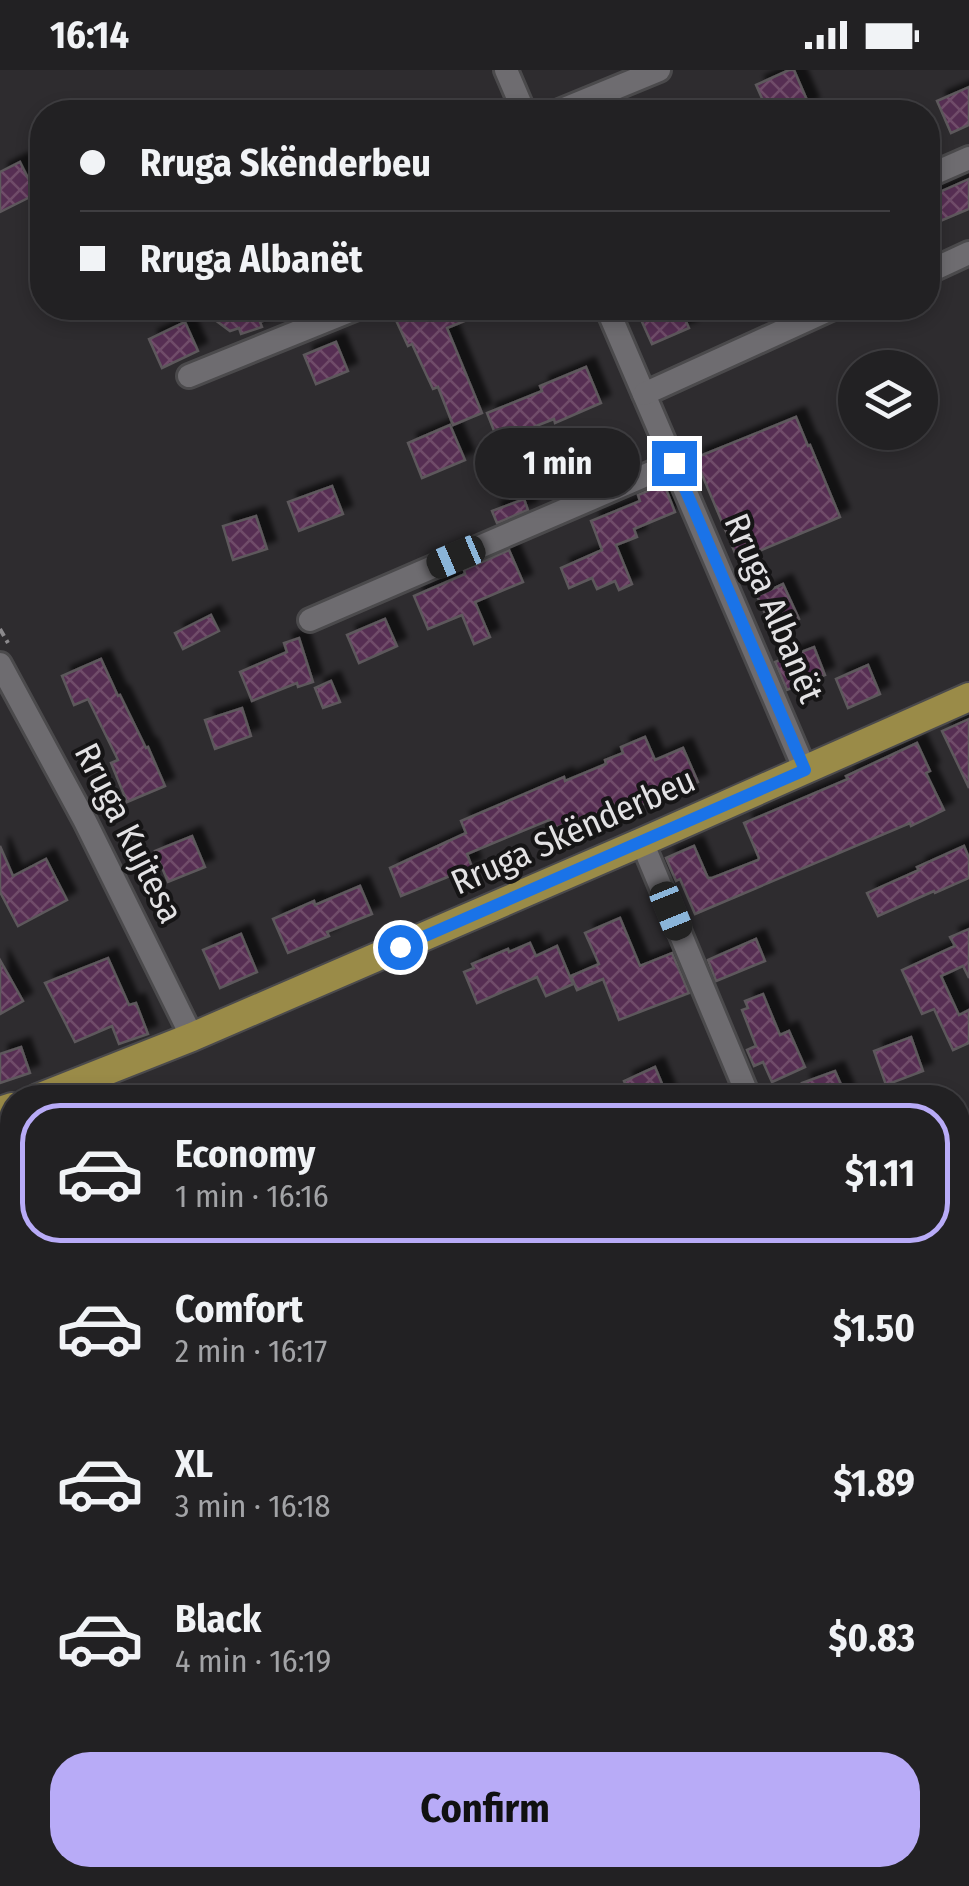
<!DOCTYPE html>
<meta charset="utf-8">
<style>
:root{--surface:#222123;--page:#2a292b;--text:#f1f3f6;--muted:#a2a3a6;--line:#3f3e41;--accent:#b8abf7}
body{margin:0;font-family:"Fira Sans Condensed",sans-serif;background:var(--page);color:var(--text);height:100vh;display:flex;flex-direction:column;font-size:38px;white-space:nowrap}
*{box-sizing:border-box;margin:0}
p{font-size:32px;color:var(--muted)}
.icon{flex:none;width:55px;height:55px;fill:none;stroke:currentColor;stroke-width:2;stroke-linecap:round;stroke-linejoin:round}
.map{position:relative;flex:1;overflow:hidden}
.sheet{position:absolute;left:0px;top:1015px;width:970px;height:802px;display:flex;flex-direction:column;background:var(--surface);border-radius:40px 40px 0 0;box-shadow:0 5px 15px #0003,0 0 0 2px var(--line)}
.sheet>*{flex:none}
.top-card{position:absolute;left:30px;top:30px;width:910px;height:220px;border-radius:40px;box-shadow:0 5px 15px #0003,0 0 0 2px var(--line);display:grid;align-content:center;height:220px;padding:0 50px;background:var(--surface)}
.buttons{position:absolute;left:838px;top:280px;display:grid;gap:20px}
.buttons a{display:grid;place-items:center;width:100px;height:100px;border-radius:50%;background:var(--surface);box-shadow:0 5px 15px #0003,0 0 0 2px var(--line);font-size:50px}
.end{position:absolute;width:45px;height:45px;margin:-22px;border:12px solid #1a73e8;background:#fff;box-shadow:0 0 0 5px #fff}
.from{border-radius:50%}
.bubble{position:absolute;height:70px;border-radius:35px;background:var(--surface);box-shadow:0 5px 15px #0003,0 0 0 2px var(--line);font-size:32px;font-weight:700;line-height:70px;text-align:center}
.car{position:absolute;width:30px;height:60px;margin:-30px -15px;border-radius:12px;box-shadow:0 0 8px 2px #0007;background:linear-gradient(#222 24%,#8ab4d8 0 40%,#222 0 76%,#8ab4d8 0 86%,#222 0)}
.top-card b{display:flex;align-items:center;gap:35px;height:95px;font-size:38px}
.top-card b+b{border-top:2px solid var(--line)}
.top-card i{width:25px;height:25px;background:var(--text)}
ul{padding:18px 0 0;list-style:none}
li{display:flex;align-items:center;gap:30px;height:140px;margin:0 20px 15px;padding:0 30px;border:5px solid transparent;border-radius:40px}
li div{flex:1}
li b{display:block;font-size:38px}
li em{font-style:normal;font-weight:700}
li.on{border-color:var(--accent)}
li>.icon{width:90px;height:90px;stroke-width:1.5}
.button{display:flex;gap:20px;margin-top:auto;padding:20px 50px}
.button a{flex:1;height:115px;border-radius:40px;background:var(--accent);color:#111;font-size:40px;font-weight:700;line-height:115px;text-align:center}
.status{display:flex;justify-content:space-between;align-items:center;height:70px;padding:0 50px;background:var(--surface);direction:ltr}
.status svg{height:28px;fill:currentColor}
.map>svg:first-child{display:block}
.grass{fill:url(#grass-tufts)}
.building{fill:url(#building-cross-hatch);stroke:#5d595c;stroke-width:2.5;filter:url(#shadow)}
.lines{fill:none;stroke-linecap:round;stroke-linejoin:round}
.minor-casing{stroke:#4b4a4c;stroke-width:28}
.major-casing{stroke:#4b4a4c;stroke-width:32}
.path{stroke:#8b898c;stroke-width:4;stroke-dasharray:8 5;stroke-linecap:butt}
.minor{stroke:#6e6c70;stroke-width:22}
.major{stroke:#9a8b48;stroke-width:28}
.route{stroke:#1a73e8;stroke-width:12}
.labels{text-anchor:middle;stroke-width:8;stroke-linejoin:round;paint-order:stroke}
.street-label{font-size:35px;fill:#e3e2e4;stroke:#161516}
</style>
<div class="status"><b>16:14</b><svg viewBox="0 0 49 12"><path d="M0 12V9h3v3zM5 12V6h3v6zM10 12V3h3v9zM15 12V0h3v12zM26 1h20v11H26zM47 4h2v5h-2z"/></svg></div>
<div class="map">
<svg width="969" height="1816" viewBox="0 0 969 1816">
<defs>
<pattern id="grass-tufts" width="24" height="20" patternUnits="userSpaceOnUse" patternTransform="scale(2.5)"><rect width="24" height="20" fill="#30583e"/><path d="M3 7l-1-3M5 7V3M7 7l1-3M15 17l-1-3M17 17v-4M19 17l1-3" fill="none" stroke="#4e705a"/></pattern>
<pattern id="building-cross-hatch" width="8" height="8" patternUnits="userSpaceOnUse" patternTransform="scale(2.5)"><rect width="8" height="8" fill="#572f52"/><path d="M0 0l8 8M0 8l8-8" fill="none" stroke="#6f4d6b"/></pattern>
<filter id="shadow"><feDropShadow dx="9" dy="-9" stdDeviation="2.5" flood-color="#0009"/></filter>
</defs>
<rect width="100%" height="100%" fill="#2e2c2f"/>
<!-- grass -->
<path class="grass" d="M12 1172V1805H233L208 1816H0V1178Z"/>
<!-- building -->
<g class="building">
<path d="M789 0H794L810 37 797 42H768L756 15Z"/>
<path d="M969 17V55L951 63 937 31Z"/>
<path d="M20 92 36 124 0 142V102Z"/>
<path d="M969 109V139L933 154 928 141V127Z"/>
<path d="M199 238H295V239L260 252 262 257 241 264 239 258 230 261Z"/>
<path d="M413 238H497L447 258 482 343 453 355 438 317 433 319 412 274 408 276 394 246Z"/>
<path d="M650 238H680L689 258 652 274 638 243Z"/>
<path d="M185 252 198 281 162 298 149 269Z"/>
<path d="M336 272 348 301 316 314 304 285Z"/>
<path d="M586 297 601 333 555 353 554 349 498 371 487 343 542 321 540 316Z"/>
<path d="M796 347 808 376 810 375 840 447 738 490 695 388Z"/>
<path d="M450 355 465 390 422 408 408 373Z"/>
<path d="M664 414 675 442 634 459 637 467 616 475 632 514 619 520 615 511 597 519 592 508 569 518 561 498 602 480 591 451 640 431 638 425Z"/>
<path d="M332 416 343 444 299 461 288 432Z"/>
<path d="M524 429 528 440 497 453 492 441Z"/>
<path d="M256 446 267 479 233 490 223 456Z"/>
<path d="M509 480 523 512 475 532 490 567 474 574 462 545 428 559 414 526 465 504 464 500Z"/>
<path d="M783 514 799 549 773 561 757 526Z"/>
<path d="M211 545 219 561 183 579 175 563Z"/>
<path d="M385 549 397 576 359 593 347 565Z"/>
<path d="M299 568 313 612 298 617 297 613 252 631 240 602 287 582 284 573Z"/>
<path d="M814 577 825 605 787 620 775 592Z"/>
<path d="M101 589 118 626 120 625 146 678 148 677 165 716 127 732 111 693 118 690 88 629 74 635 62 606Z"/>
<path d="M868 595 880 624 848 638 836 609Z"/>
<path d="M331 611 340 632 323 638 315 618Z"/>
<path d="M242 638 251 666 215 679 205 650Z"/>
<path d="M969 649V718L942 661Z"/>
<path d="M645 667 655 690 683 678 698 712 639 736 640 738 598 756 592 743 553 759 549 750 467 784 472 797 401 826 390 798 466 763 461 751 564 707 565 711 606 694 605 690 623 683 621 677Z"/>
<path d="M917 673 930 701 926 703 944 740 911 756 910 753 695 844 680 809 676 811 666 788 694 776 708 808H712L758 790 759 788 744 753 848 709 846 706Z"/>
<path d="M192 766 205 797 168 812 155 781Z"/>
<path d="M0 776 13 806 46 789 67 830 18 856 0 822Z"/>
<path d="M964 776 969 788V808L935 823 934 821 878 846 867 823 919 800 917 797Z"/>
<path d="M360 816 372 844 327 862 329 866 288 883 273 849 314 831 315 835Z"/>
<path d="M620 848 640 896 672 883 689 923 619 950 603 909 577 920 571 906 599 894 585 863Z"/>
<path d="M969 859V908L963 896 941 906 959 945 969 940V973L953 980 934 939 922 944 902 900 955 876 950 867Z"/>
<path d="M241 864 257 902 220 918 203 880Z"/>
<path d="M756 869 765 891 716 911 708 890Z"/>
<path d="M530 873 536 886 557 876 573 914 546 926 537 907 477 933 464 902 474 898 472 894 508 879 509 882Z"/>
<path d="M108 888 129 935 136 933 148 964 119 974 112 956 75 972 45 913Z"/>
<path d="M0 890 23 931 0 944Z"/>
<path d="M763 924 780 965 789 961 805 997 772 1012 763 992 754 996 747 980 756 976 742 940 748 938 745 931Z"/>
<path d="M911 967 923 1001 886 1015 874 981Z"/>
<path d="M21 977 30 1003 0 1013V984Z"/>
<path d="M655 997 668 1028H632L624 1011Z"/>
<path d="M835 1001 847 1028H809L802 1013Z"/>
</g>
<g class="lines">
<!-- minor casing -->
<g class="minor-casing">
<g id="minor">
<path d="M506 0 524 42"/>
<path d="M557 42 659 0"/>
<path d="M928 106 969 88"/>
<path d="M928 202 969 183"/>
<path d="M607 238 805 700"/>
<path d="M189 306 357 238"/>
<path d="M644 324 833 238"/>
<path d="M310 550 674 393"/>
<path d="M0 594 85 751 192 967"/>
<path d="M642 772 749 1028"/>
<path d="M958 1243 969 1238"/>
<path d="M958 1392 969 1387"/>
<path d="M958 1527 969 1552"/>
<path d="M958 1736 969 1731"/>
<path d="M783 1816 807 1805"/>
</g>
</g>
<!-- major casing -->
<g class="major-casing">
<g id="major">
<path d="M38 1028 192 967 642 772 969 627"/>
<path d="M0 1041 12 1037"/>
</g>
</g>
<!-- path -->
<path class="path" d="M0 559 8 573"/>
<!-- minor -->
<use href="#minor" class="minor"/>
<!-- major -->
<use href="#major" class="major"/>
</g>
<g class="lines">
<!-- route -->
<path class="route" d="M400 877 805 700 674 393"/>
</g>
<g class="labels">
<!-- street labels -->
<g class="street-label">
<text transform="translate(774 538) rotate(67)" y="12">Rruga Albanët</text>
<text transform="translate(573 761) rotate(-24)" y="12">Rruga Skënderbeu</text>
<text transform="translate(129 763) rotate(63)" y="12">Rruga Kujtesa</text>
</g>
</g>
</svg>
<div class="buttons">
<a><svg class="icon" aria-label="layers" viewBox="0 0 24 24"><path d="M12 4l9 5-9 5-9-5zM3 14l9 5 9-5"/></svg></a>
</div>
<i class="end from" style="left:400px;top:877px"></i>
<i class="end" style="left:674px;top:393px"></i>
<div class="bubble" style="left:475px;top:358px;width:165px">1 min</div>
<i class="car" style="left:456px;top:487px;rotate:247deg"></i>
<i class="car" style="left:671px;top:841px;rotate:158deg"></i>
<div class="top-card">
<b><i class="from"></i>Rruga Skënderbeu</b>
<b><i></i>Rruga Albanët</b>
</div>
<section class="sheet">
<ul>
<li class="on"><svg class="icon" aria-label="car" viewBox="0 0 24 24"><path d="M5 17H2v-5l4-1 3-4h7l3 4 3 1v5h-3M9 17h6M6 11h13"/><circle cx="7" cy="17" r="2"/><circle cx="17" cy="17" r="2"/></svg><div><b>Economy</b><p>1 min · 16:16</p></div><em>$1.11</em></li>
<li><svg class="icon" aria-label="car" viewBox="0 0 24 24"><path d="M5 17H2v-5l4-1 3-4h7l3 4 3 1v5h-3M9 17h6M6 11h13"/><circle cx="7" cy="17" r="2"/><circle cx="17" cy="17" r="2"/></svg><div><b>Comfort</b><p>2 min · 16:17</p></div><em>$1.50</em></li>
<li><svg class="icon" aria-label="car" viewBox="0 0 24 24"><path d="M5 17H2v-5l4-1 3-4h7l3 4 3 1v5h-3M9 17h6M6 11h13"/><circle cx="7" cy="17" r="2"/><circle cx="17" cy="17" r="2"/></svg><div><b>XL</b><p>3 min · 16:18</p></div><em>$1.89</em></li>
<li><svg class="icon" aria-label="car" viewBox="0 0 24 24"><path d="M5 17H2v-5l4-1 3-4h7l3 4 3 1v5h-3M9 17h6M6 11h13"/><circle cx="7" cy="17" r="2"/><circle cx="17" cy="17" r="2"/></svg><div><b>Black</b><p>4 min · 16:19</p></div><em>$0.83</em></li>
</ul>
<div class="button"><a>Confirm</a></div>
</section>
</div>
